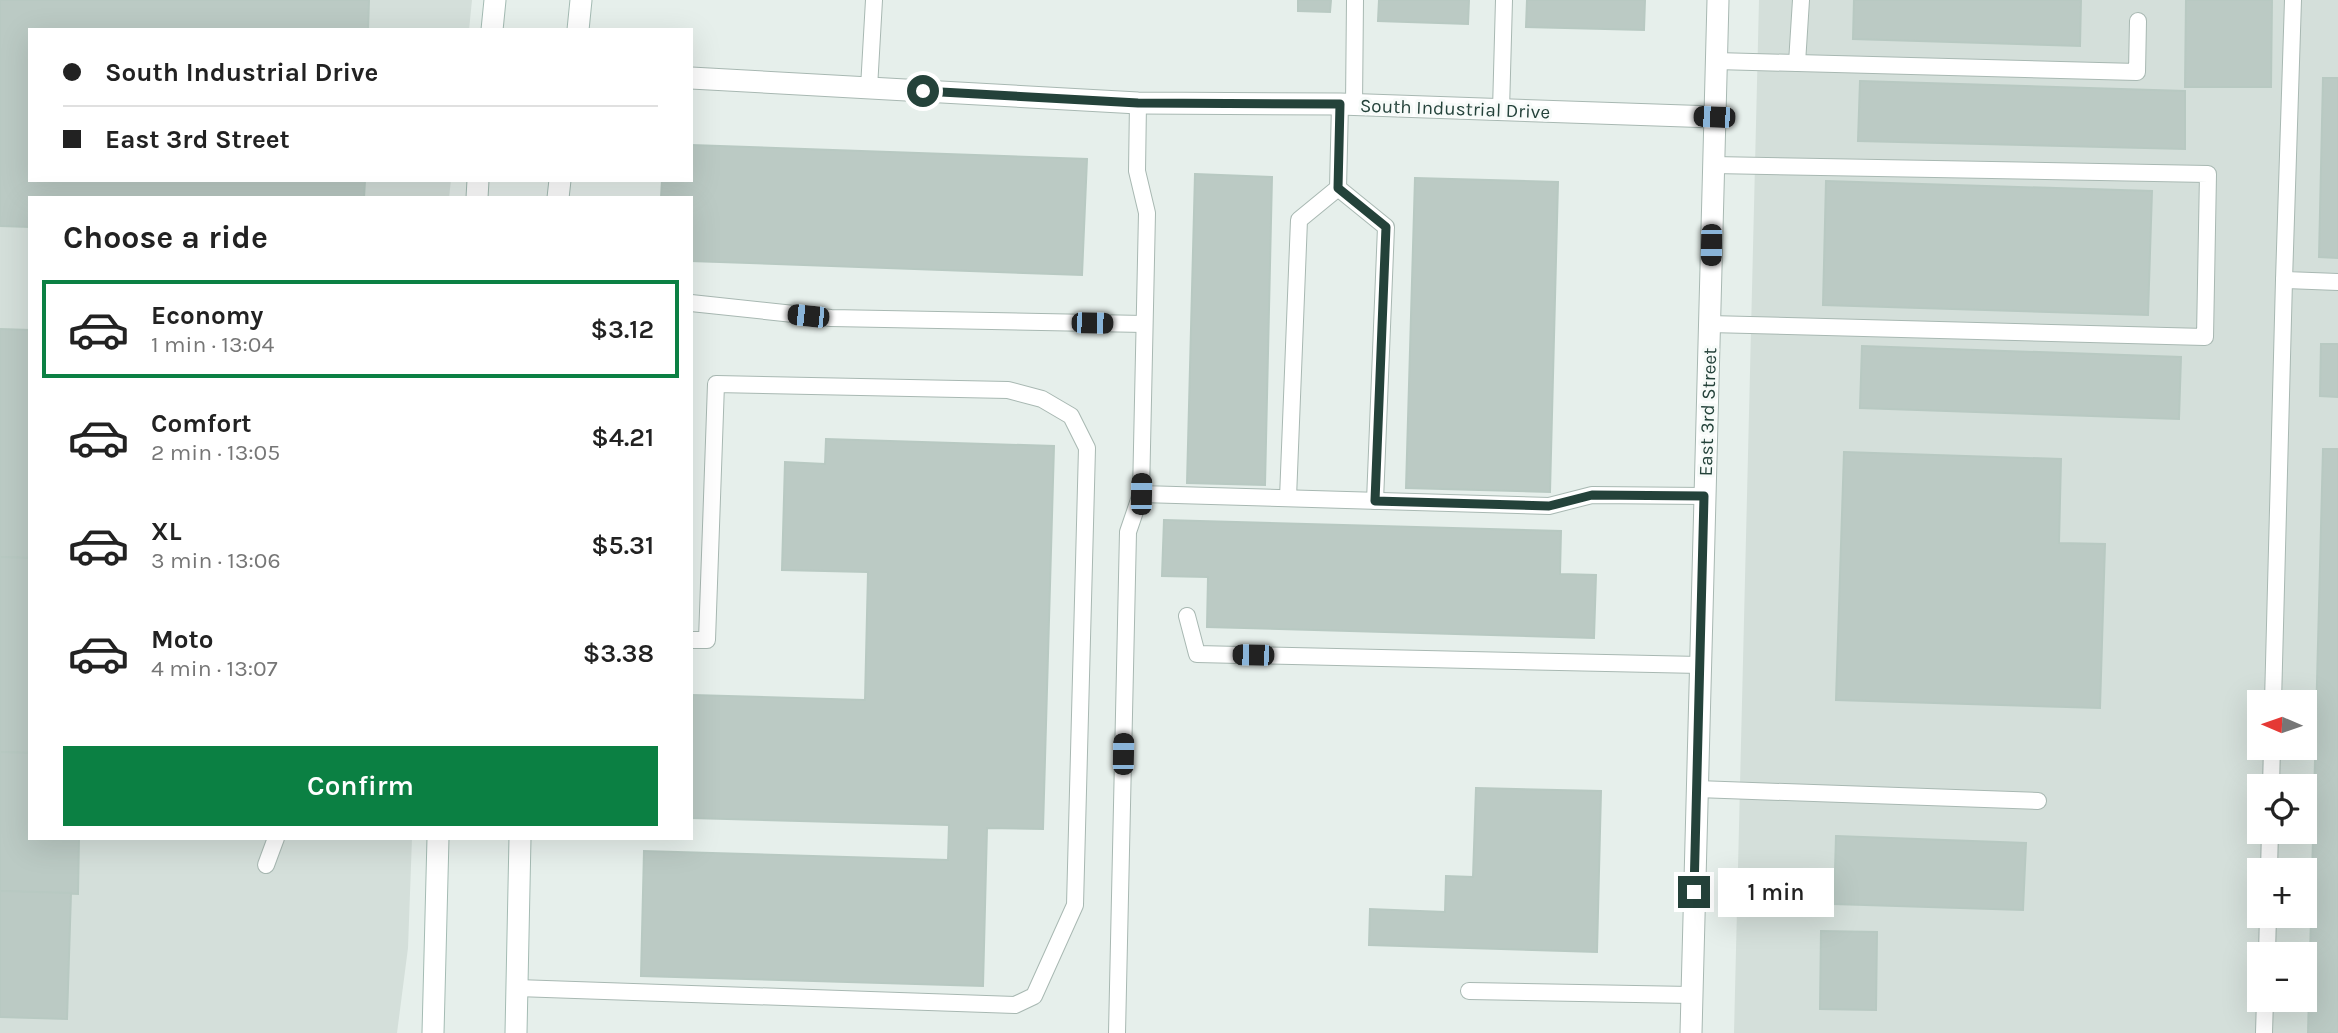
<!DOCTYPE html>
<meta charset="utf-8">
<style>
:root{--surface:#fff;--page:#f2f2f2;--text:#222;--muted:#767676;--line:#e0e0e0;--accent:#0b8043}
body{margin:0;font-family:Karla,sans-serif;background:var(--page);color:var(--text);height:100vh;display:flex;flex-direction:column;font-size:26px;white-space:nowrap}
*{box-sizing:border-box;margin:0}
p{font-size:23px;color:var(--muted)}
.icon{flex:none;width:38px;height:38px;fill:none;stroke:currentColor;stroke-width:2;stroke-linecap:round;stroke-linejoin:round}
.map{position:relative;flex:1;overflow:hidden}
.sheet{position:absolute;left:28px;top:196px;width:665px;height:644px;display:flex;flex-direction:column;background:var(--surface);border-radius:0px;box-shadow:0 7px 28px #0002}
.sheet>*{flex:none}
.guide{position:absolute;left:28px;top:28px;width:665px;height:154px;border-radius:0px;box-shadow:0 7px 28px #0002;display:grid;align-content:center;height:154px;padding:0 35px;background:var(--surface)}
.needle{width:46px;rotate:272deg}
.buttons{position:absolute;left:2247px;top:690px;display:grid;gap:14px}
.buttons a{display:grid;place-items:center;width:70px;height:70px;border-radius:0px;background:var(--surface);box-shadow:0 7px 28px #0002;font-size:35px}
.end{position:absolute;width:32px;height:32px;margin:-16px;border:9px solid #24423a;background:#fff;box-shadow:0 0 0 4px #fff}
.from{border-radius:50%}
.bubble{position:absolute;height:49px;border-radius:0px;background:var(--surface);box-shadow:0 7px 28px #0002;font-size:23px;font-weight:600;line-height:49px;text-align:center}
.car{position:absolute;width:21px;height:42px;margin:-21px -10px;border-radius:9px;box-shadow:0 0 5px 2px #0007;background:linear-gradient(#222 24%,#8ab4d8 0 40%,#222 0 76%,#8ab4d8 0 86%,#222 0)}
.guide b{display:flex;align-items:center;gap:24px;height:66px;font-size:26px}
.guide b+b{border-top:2px solid var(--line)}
.guide i{width:18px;height:18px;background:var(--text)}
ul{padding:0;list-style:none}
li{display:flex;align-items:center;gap:21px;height:98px;margin:0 14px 10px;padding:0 21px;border:4px solid transparent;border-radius:0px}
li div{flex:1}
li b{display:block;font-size:26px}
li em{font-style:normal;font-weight:600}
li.on{border-color:var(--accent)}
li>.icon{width:63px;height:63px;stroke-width:1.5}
h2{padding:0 35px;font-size:32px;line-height:84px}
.primary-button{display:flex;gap:14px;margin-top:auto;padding:14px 35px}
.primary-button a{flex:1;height:80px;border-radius:0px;background:var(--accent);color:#fff;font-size:28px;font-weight:600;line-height:80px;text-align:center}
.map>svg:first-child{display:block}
.built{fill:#d4dfda;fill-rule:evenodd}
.building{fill:#bbcac4;stroke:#b8c9c2;stroke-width:2}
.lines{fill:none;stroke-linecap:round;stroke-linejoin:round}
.lane-casing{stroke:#a8b8b2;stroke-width:18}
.street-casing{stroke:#a8b8b2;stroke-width:23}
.secondary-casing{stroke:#a4bbb3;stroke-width:23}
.lane{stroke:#fff;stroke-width:16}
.street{stroke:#fff;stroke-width:21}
.secondary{stroke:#fff;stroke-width:21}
.route{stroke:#24423a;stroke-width:9}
.labels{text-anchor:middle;stroke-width:6;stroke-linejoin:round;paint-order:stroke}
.street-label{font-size:19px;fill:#24423a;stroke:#f7fbf9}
</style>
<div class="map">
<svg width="2338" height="1033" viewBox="0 0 2338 1033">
<rect width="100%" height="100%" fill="#e6efeb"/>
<!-- built -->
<g class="built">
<path d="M0 0H472L469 30H30V180H451L449 198H30V838H412L408 948 397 1033H0Z"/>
<path d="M1759 0H2338V1033H1734ZM2259 702H2305V747H2259ZM2259 786H2305V831H2259ZM2259 870H2305V915H2259ZM2259 954H2305V999H2259Z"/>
</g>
<!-- building -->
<g class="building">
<path d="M0 0H369L368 30H30V180H365L364 198H30V227L0 226Z"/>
<path d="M1298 0H1331L1330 12 1298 11Z"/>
<path d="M1379 0H1469L1468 24 1378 21Z"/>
<path d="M1527 0H1645L1644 30 1526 27Z"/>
<path d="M1854 0H2081L2080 46 1853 39Z"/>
<path d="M2186 0H2272L2271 87H2185Z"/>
<path d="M2323 78H2338V258L2319 257Z"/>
<path d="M1860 81 2185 91V149L1858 141Z"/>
<path d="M691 145 1087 159 1082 275 691 261V198H661L662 180H691Z"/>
<path d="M1195 174 1272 177 1265 485 1187 483Z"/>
<path d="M1415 178 1558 182 1550 492 1406 488Z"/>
<path d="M1826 181 2152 191 2148 315 1823 305Z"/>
<path d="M0 329 30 330V558L0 557Z"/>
<path d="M2321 344H2338V397L2320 396Z"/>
<path d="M1862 346 2181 357 2179 419 1860 408Z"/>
<path d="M826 439 1054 446 1043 829 987 828 983 986 641 976 644 851 948 860 949 825 691 818 693 695 865 700 868 572 782 570 785 462 825 464Z"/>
<path d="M2323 449H2338V1033H2308Z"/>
<path d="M1844 452 2061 459 2059 543 2105 544 2100 708 1836 700Z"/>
<path d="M1164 520 1561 531 1560 574 1596 575 1594 638 1207 627 1208 577 1162 576Z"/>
<path d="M0 557 30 558V753L0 752Z"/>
<path d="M0 752 30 753V838H79L78 894 0 891Z"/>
<path d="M1476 788 1601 791 1597 952 1369 945 1370 909 1445 912 1446 876 1473 877Z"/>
<path d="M1836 836 2026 843 2023 910 1834 904Z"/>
<path d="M0 891 71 893 67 1019 0 1017Z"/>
<path d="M1821 931 1877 932 1876 1010 1820 1009Z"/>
</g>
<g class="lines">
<!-- lane casing -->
<g class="lane-casing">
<g id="lane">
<path d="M2293 0 2284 280 2338 282"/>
<path d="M1716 61 2137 72 2138 21"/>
<path d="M1797 63 1801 0"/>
<path d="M869 88 874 0"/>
<path d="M1138 103 1137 171 1147 213 1141 494 1549 506 1592 495 1704 496"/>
<path d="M1354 105 1355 0"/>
<path d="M1501 110 1504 0"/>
<path d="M1338 188 1386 227 1375 501"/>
<path d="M691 303 831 318 1144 324"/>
<path d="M1709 324 2205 337 2208 174 1713 165"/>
<path d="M1288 498 1299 220 1338 188 1340 104"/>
<path d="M1187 616 1197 654 1700 665"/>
<path d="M2273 702 2284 280"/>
<path d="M2271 786 2272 747"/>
<path d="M1697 789 2038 801"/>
<path d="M266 865 276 838"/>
<path d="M2269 870 2270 831"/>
<path d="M2267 954 2268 915"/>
<path d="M517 988 1015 1005 1034 996 1075 905 1087 448 1071 416 1042 399 1008 390 716 384 707 640H691"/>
<path d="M1469 991 1691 995"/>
<path d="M1117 1033 1128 532 1141 494"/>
<path d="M2264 1033 2265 999"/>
</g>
</g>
<!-- street casing -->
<g class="street-casing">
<g id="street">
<path d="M691 78 1138 103 1340 104 1714 117"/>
<path d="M1691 1033 1718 0"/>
</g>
</g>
<!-- secondary casing -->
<g class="secondary-casing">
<g id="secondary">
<path d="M492 30 495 0"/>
<path d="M578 30 581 0"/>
<path d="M477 198 478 180"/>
<path d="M558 198 560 180"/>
<path d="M433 1033 438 838"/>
<path d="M516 1033 520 838"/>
</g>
</g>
<!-- lane -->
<use href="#lane" class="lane"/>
<!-- street -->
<use href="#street" class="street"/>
<!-- secondary -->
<use href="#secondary" class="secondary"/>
</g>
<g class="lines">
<!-- route -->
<path class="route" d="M923 91 1138 103 1340 104 1338 188 1386 227 1375 501 1549 506 1592 495 1704 496 1694 892"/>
</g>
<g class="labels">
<!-- street labels -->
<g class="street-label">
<text transform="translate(1455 108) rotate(2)" y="7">South Industrial Drive</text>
<text transform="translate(1707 412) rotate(-88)" y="7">East 3rd Street</text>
</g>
</g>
</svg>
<div class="buttons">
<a><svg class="needle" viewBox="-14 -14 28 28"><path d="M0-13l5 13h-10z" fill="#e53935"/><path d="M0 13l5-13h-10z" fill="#767676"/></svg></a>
<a><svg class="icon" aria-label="locate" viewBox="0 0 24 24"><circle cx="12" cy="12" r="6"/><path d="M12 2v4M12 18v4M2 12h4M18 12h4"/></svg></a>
<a>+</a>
<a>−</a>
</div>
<i class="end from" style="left:923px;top:91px"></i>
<i class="end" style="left:1694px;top:892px"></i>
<div class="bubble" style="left:1718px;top:868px;width:116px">1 min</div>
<i class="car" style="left:1714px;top:117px;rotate:272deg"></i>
<i class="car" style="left:1711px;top:245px;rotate:181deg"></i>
<i class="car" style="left:808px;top:316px;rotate:276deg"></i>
<i class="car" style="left:1092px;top:323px;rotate:91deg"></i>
<i class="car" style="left:1141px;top:494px;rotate:1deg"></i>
<i class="car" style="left:1253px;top:655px;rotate:271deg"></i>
<i class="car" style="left:1123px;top:754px;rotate:1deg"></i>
<div class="guide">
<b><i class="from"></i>South Industrial Drive</b>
<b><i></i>East 3rd Street</b>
</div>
<section class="sheet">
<h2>Choose a ride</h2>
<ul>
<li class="on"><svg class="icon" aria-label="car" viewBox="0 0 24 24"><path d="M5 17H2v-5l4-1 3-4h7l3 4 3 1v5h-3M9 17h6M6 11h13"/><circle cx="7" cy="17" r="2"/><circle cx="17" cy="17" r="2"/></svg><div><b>Economy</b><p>1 min · 13:04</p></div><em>$3.12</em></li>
<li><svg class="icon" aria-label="car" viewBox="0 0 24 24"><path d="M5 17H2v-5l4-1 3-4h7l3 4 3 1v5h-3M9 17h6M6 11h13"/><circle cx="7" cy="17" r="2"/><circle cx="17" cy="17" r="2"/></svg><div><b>Comfort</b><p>2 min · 13:05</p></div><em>$4.21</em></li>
<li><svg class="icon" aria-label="car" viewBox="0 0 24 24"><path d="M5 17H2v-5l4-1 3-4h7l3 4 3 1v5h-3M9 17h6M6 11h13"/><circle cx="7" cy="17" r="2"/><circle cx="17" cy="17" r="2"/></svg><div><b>XL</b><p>3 min · 13:06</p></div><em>$5.31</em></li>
<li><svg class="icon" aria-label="car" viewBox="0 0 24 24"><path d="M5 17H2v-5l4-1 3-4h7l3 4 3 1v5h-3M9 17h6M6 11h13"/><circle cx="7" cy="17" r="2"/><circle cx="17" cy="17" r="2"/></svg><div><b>Moto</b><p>4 min · 13:07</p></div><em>$3.38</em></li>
</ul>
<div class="primary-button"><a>Confirm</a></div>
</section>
</div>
